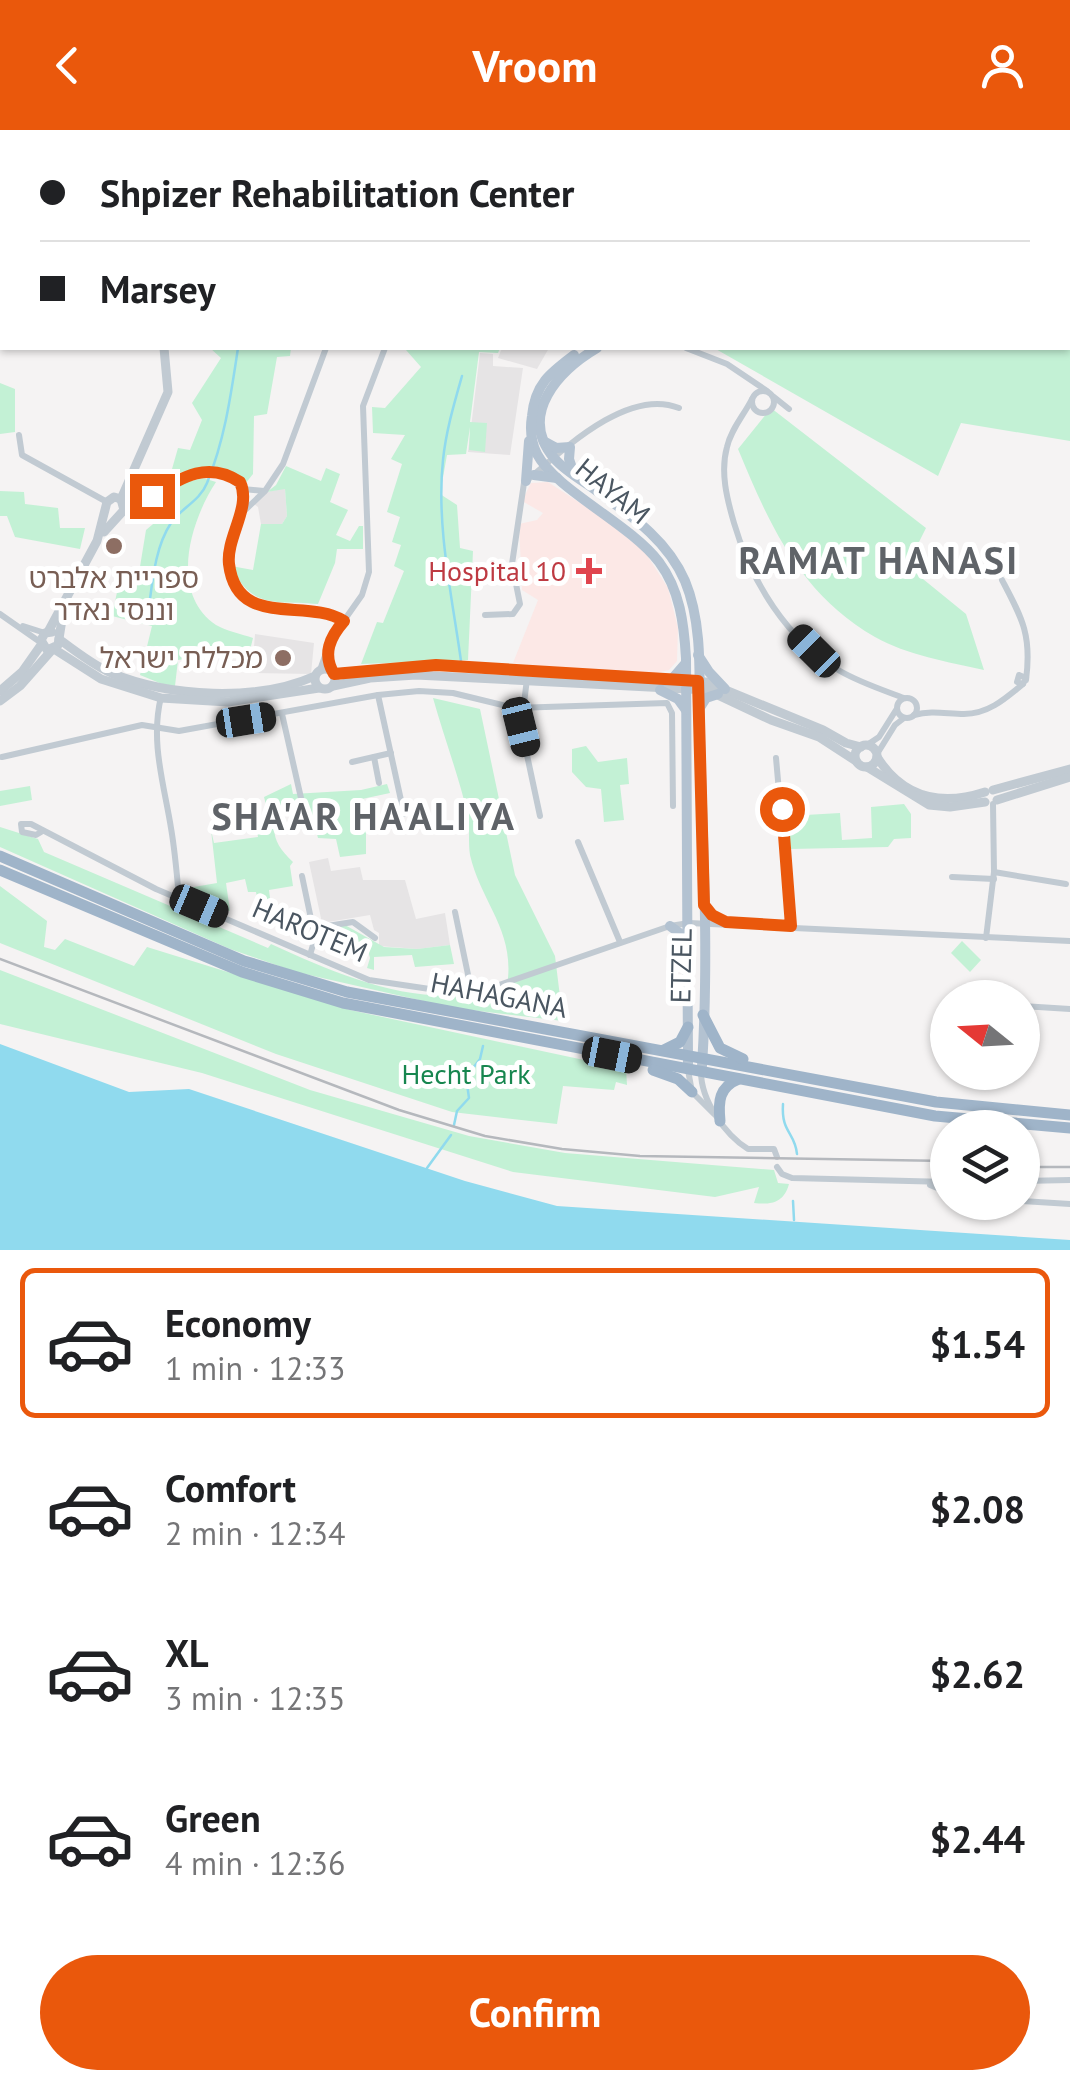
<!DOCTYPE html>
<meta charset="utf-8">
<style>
:root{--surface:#fff;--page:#f2f2f2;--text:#202124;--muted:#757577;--line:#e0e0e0;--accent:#ea580c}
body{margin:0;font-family:"PT Sans","Noto Sans Hebrew",sans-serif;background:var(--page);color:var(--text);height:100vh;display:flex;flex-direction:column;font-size:38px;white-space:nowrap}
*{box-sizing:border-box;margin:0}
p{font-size:32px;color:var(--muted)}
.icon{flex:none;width:55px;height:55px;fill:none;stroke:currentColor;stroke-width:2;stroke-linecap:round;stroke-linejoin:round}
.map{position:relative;height:1120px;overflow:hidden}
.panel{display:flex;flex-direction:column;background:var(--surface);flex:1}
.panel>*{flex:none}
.banner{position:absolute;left:0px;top:0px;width:1070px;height:220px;box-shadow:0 2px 8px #0004;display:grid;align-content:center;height:220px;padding:0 40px;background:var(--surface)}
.needle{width:65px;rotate:288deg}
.tools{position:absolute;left:930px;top:850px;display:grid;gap:20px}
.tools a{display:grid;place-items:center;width:110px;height:110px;border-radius:50%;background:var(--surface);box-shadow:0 2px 8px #0004;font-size:50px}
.end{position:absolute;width:45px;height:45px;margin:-22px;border:12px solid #ea580c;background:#fff;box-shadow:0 0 0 5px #fff}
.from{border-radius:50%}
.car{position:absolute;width:30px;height:60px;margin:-30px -15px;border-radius:12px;box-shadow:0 0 8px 2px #0007;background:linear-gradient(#222 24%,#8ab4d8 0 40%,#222 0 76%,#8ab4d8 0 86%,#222 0)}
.banner b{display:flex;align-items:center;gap:35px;height:95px;font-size:38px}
.banner b+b{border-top:2px solid var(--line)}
.banner i{width:25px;height:25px;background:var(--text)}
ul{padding:18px 0 0;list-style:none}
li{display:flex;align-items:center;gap:30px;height:150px;margin:0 20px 15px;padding:0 20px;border:5px solid transparent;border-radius:15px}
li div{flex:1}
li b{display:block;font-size:38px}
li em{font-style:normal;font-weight:700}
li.current{border-color:var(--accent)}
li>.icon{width:90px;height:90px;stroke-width:1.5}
.button{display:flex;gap:20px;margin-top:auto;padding:20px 40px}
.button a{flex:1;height:115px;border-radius:60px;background:var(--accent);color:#fff;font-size:40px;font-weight:700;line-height:115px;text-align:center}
header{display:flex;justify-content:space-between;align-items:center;height:130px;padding:0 40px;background:var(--accent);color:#fff;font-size:45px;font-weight:700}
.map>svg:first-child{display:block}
.education{fill:#e6e4e5}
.medical{fill:#fce8e6}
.green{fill:#c3f1d5}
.water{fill:#90daee}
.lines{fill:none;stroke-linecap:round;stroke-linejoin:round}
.stream{stroke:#90daee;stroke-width:2.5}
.minor{stroke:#c1cad2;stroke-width:6}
.tertiary{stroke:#c1cad2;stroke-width:9}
.primary{stroke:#b3c2d1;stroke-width:10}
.trunk{stroke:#9fb4c9;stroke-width:11}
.rail{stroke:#b5b8bd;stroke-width:2.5}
.route{stroke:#ea580c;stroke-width:12}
.education-dot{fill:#8d6e63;stroke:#fff;stroke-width:4}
.health-dot{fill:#e0444e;stroke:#fff;stroke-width:4}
.labels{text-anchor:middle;stroke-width:10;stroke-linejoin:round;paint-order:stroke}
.street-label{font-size:28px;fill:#4a5661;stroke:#fff}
.health-label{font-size:28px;fill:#be3a42;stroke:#fff;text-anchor:end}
.education-label{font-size:28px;fill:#785e54;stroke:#fff}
.park-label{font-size:28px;fill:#17864f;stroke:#fff}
.district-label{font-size:38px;font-weight:bold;letter-spacing:2.5px;fill:#5f6368;stroke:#fff}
</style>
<header><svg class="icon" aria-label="back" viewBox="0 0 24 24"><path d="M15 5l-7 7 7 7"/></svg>Vroom<svg class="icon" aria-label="person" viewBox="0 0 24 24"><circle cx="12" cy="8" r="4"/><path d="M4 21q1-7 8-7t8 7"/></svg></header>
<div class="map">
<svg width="1070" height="1120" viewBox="0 0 1070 1120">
<rect width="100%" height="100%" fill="#f5f3f3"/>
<!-- education -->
<g class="education">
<path d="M502 218H549L537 239 498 228Z"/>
<path d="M480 223 493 224V236L523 238 510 325 468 322Z"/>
<path d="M285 358 287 386 282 394H261L258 377 254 374 267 362Z"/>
<path d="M255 504 314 513 311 544 252 543Z"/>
<path d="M328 728 331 741 360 737 363 750H405L416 789 445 783 450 815 417 819 379 816V803L374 800 370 785 322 793 309 732Z"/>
</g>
<!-- medical -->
<path class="medical" d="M548 352 600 386 645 422 668 458 678 498 677 531 669 540 647 545 513 533 538 470 522 460 519 394 537 390 543 383 522 371 531 353Z"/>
<!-- green -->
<g class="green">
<path d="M1070 141V311L961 293 938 346 714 218H1068Z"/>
<path d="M210 218H291L290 226 277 227 267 284 254 286 253 344 245 354C219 333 200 336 170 346L178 318 190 320 202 290 192 273 221 228Z"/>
<path d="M408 218H500L498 223 479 222 470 292 487 293 485 322 469 320 470 297 466 324 447 325 440 364 457 375 460 418 473 421 468 530 361 534 377 492 383 493 404 441 394 436 401 415 392 412 400 387 387 382 402 334 391 329 405 305 373 303 372 277 385 278 421 237 406 220Z"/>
<path d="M0 253 15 259V302L0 304Z"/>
<path d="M771 278 926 398 907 436 966 484 984 540C948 532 907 525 875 507 800 464 769 394 738 319Z"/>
<path d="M286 336 321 351 326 338 340 344 330 372 348 380 336 405 350 411 359 396H363V419H337L335 433 318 474C275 470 252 480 231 436L253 440 261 394H282L287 386 285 359 267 362 276 355Z"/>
<path d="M203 348 216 352C191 390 168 462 216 495 226 501 242 504 253 508L250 520 178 530 175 556 162 554 140 545 152 496 112 486 120 448 138 449 146 400 172 378 164 364 187 352Z"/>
<path d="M0 361 24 362 25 374 58 378 60 398H85L80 419 15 407 7 386H0Z"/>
<path d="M433 568 480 579 515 745 555 826 563 891 454 878 296 842 230 819 0 717V697L38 709 44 722 268 818 271 814C345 848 426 883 507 856 516 801 481 773 470 725 468 712 470 699 468 686 459 647 444 607 433 568Z"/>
<path d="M586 616 598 632 627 628 629 654 620 655 624 690 604 692 601 659 586 657 572 642V619Z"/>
<path d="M291 654 293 664 361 660 387 654 390 663 362 669 366 686V724L340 727 336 709 318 708 313 689 304 690 298 677 277 681C270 704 276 716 293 732L290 736 293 756 269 760 271 776 259 778 256 762H248L245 749 226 753 230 781 211 772 208 777 193 768 188 758 217 753 211 700 214 713 258 707 255 691 269 686 264 667Z"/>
<path d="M30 656 32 670 0 676V661Z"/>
<path d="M904 674 911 684V708L894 709 888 717 790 719 788 686 840 683 842 710 872 708 871 677Z"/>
<path d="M0 756 47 791 44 817 55 820 65 809 134 836 147 817 350 880 626 939 627 955 616 952 614 960 563 956 557 994 452 982 276 924 0 813Z"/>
<path d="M345 795 384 817 417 819 450 815 454 834 415 837 412 825 374 827V840L367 838 370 828 367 817 345 818 338 796Z"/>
<path d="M962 811 981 830 970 842 951 823Z"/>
<path d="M0 840 310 960 469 1006 565 1023 774 1040 778 1053 789 1054C784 1073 771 1075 754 1073L759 1057 715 1067 513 1042 202 943 0 894Z"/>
</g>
<!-- water -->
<path class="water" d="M0 914 129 962 189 959 465 1051 557 1076 1070 1110V1120H0Z"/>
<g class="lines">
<!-- stream -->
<g class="stream">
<path d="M348 2 349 0"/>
<path d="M562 2 564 0"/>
<path d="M147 491C152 460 153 420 171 393 181 378 200 371 207 353 225 309 231 264 238 218"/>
<path d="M461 531C452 466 436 395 443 330 446 301 454 274 462 246"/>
<path d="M783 974C781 1003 795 1002 797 1024"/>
<path d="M454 995 457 981 469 968 466 947 480 929 483 916"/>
<path d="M427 1038 451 1005"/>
<path d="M793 1071 794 1090"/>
</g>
<!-- minor -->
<g class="minor">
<path d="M915 0 917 2"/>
<path d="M229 2 243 0"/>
<path d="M404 2 405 0"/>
<path d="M488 2 490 0"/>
<path d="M0 29H2"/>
<path d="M686 218 727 234 767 261"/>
<circle cx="763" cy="272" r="11"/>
<path d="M774 267 789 279"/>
<path d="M752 269C744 285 731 299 727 317 720 342 727 369 734 393 751 451 787 510 840 541 861 553 883 560 904 568"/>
<path d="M19 305 22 325 107 372"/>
<path d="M227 346 243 359 264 361"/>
<path d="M121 383C159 372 181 332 225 345 235 348 239 349 243 359 242 383 229 403 229 427 229 500 305 467 344 491"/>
<path d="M242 383 265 361 283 334 326 218"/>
<path d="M1002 450C1022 488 1032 505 1026 550"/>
<path d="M0 484 40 512"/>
<path d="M485 485 513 484 520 474 512 434 524 353C562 321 627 257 679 278"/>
<path d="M23 496 45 503"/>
<path d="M320 540 331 509 362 465 369 442 363 276 385 218"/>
<path d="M1019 545 1026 548 1023 554 1017 552Z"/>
<path d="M527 549 521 597 540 686"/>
<path d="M378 565 404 684"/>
<path d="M161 567C150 612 164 654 171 698 175 721 177 745 179 768"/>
<circle cx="907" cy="578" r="10"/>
<path d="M282 584 301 668"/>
<path d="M914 585C932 580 947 584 964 584 988 584 1005 569 1023 554"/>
<path d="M867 615 879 607 896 580"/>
<path d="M877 624 895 595 904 588"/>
<path d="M2 627 142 595 179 601 378 565 419 561 453 563 515 578 667 573 672 583 673 676"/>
<path d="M374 627 379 653"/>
<path d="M776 628 791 796"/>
<path d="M352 632 391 623"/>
<path d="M41 702 36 705 22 702 21 694H31L156 759 369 850 450 862 499 855 670 796 689 793 1070 811"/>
<path d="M578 712 620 812"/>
<path d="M994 742 1066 754"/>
<path d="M302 746 315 808 310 825"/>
<path d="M952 747 994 749"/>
<path d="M455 782 471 859"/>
<path d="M314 798 353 792 375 808"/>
<path d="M986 808 994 742 993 674"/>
<path d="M1022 876 1070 879"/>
<path d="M688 940 692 962 714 984"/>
<path d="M701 942C701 970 725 1005 748 1019H774L777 1027"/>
<path d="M777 1037 782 1044 792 1048 948 1052"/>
<path d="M1022 1051 1070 1050"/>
<path d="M930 1055 947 1062"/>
<path d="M1022 1071 1070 1074"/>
</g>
<!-- tertiary -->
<g class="tertiary">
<path d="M45 0 46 2"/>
<path d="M53 0 55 2"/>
<path d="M121 369 168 262 164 218"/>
<path d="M104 402 124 380 121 369"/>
<path d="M48 502 97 411 107 372 114 367 121 369"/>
<path d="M52 502 45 503 41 510 47 520 58 515 63 483"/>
<path d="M59 509C75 521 93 535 111 543 169 567 257 572 315 546"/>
<path d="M54 519 101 549 161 568 228 572 319 558"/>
<circle cx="325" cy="549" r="10"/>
<path d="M334 543 437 535 706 552 823 600 846 613 861 617"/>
<path d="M333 556 370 548 416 545 707 560 771 590 819 607 856 631"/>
<path d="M0 561 22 542 41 515"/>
<path d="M0 571 20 556 51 521"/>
<circle cx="866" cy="626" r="11"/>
<path d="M877 627C903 668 942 676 985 662"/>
<path d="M867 637 929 675 950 677 985 672"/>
<path d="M993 660 1070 639"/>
<path d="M997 670 1070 647"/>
</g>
<!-- primary -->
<g class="primary">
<path d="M800 0 803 2"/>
<path d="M816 0 819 2"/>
<path d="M703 2 705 0"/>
<path d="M716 2 719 0"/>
<path d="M966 2 968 0"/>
<path d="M1068 70 1070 69"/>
<path d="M597 218C560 240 517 284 554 328 563 339 578 348 590 356 627 383 666 407 685 451 705 499 698 559 700 609 703 718 709 828 702 936"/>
<path d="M574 225C550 243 535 254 532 286 530 298 531 312 537 324 556 360 629 393 659 432 680 460 684 494 686 528L688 934"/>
<path d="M545 312 556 318 570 317 569 329 573 341"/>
<path d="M534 345 557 348"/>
<path d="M526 351 529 311"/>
<path d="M698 525 709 542 725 559"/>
<path d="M662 551 672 549 685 534"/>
<path d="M660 560 678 569 686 580"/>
<path d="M699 579 706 568 718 564"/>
<path d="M704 775 712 785 726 793"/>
<path d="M670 796 689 810"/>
</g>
<!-- trunk -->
<g class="trunk">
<path d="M0 726 244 831 347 862 936 972 1070 985"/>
<path d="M0 740 242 842 343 873 935 986 1070 998"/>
<path d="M703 885 720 918 743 929"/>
<path d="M664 920 680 912 688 897"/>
<path d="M653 940 678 949 692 962"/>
<path d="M720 991C718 971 719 957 739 949"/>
</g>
<!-- rail -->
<g class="rail">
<path d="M0 829 399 980 485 1006 562 1019 640 1026 948 1031"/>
<path d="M1022 1037H1070"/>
</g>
</g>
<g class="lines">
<!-- route -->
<path class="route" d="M152 366C181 348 207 330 240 352 252 377 226 407 229 434 237 500 306 467 344 491 330 507 322 524 334 544L436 535 698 551 704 775 712 785 726 792 791 796 782 679"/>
</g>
<!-- markers -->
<g class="education-dot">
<circle cx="114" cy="416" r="10"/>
<circle cx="283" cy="528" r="10"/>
</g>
<path class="health-dot" d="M584 426h10v10h10v10h-10v10h-10v-10h-10v-10h10z"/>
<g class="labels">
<!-- street labels -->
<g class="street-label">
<text transform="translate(613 361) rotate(39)" y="10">HAYAM</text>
<text transform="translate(310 800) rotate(23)" y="10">HAROTEM</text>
<text transform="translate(681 836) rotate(-89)" y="10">ETZEL</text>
<text transform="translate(499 865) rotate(11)" y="10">HAHAGANA</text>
</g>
<!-- health labels -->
<g class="health-label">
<text x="566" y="451">Hospital 10</text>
</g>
<!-- education labels -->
<g class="education-label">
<text x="114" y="458">ספריית אלברט<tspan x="114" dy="32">וננסי נאדר</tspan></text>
<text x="263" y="538" text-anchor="end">מכללת ישראל</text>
</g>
<!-- park labels -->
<g class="park-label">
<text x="466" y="954">Hecht Park</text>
</g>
<!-- district labels -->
<g class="district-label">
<text x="879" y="444">RAMAT HANASI</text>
<text x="364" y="700">SHA'AR HA'ALIYA</text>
</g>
</g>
</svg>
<div class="tools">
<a><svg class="needle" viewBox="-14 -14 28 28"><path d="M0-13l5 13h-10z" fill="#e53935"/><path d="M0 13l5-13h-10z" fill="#757577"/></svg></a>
<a><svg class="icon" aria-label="layers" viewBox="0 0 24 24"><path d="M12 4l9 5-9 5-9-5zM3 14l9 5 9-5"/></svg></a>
</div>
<i class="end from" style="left:782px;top:679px"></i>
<i class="end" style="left:152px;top:366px"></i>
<i class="car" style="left:814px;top:521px;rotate:315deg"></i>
<i class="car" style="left:246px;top:590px;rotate:81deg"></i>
<i class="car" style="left:521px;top:597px;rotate:166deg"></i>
<i class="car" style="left:199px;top:776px;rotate:113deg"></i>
<i class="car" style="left:612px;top:925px;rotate:101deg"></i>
<div class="banner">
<b><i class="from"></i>Shpizer Rehabilitation Center</b>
<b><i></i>Marsey</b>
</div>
</div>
<section class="panel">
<ul>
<li class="current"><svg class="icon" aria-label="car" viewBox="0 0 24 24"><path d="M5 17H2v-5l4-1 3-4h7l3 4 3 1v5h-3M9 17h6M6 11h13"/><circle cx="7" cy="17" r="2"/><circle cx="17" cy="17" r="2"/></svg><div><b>Economy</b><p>1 min · 12:33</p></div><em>$1.54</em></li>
<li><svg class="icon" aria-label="car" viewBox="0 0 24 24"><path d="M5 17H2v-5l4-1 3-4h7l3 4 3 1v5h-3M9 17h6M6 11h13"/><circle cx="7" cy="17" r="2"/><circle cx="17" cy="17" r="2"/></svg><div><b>Comfort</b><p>2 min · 12:34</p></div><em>$2.08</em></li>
<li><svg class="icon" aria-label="car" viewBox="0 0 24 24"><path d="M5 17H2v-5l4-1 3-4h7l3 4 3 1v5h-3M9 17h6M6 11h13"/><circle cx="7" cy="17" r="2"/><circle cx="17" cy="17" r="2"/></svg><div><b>XL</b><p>3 min · 12:35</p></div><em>$2.62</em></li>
<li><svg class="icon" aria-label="car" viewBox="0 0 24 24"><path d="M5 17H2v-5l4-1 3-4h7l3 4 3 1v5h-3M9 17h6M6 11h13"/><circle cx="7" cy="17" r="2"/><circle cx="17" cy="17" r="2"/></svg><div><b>Green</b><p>4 min · 12:36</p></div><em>$2.44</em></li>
</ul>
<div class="button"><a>Confirm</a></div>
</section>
